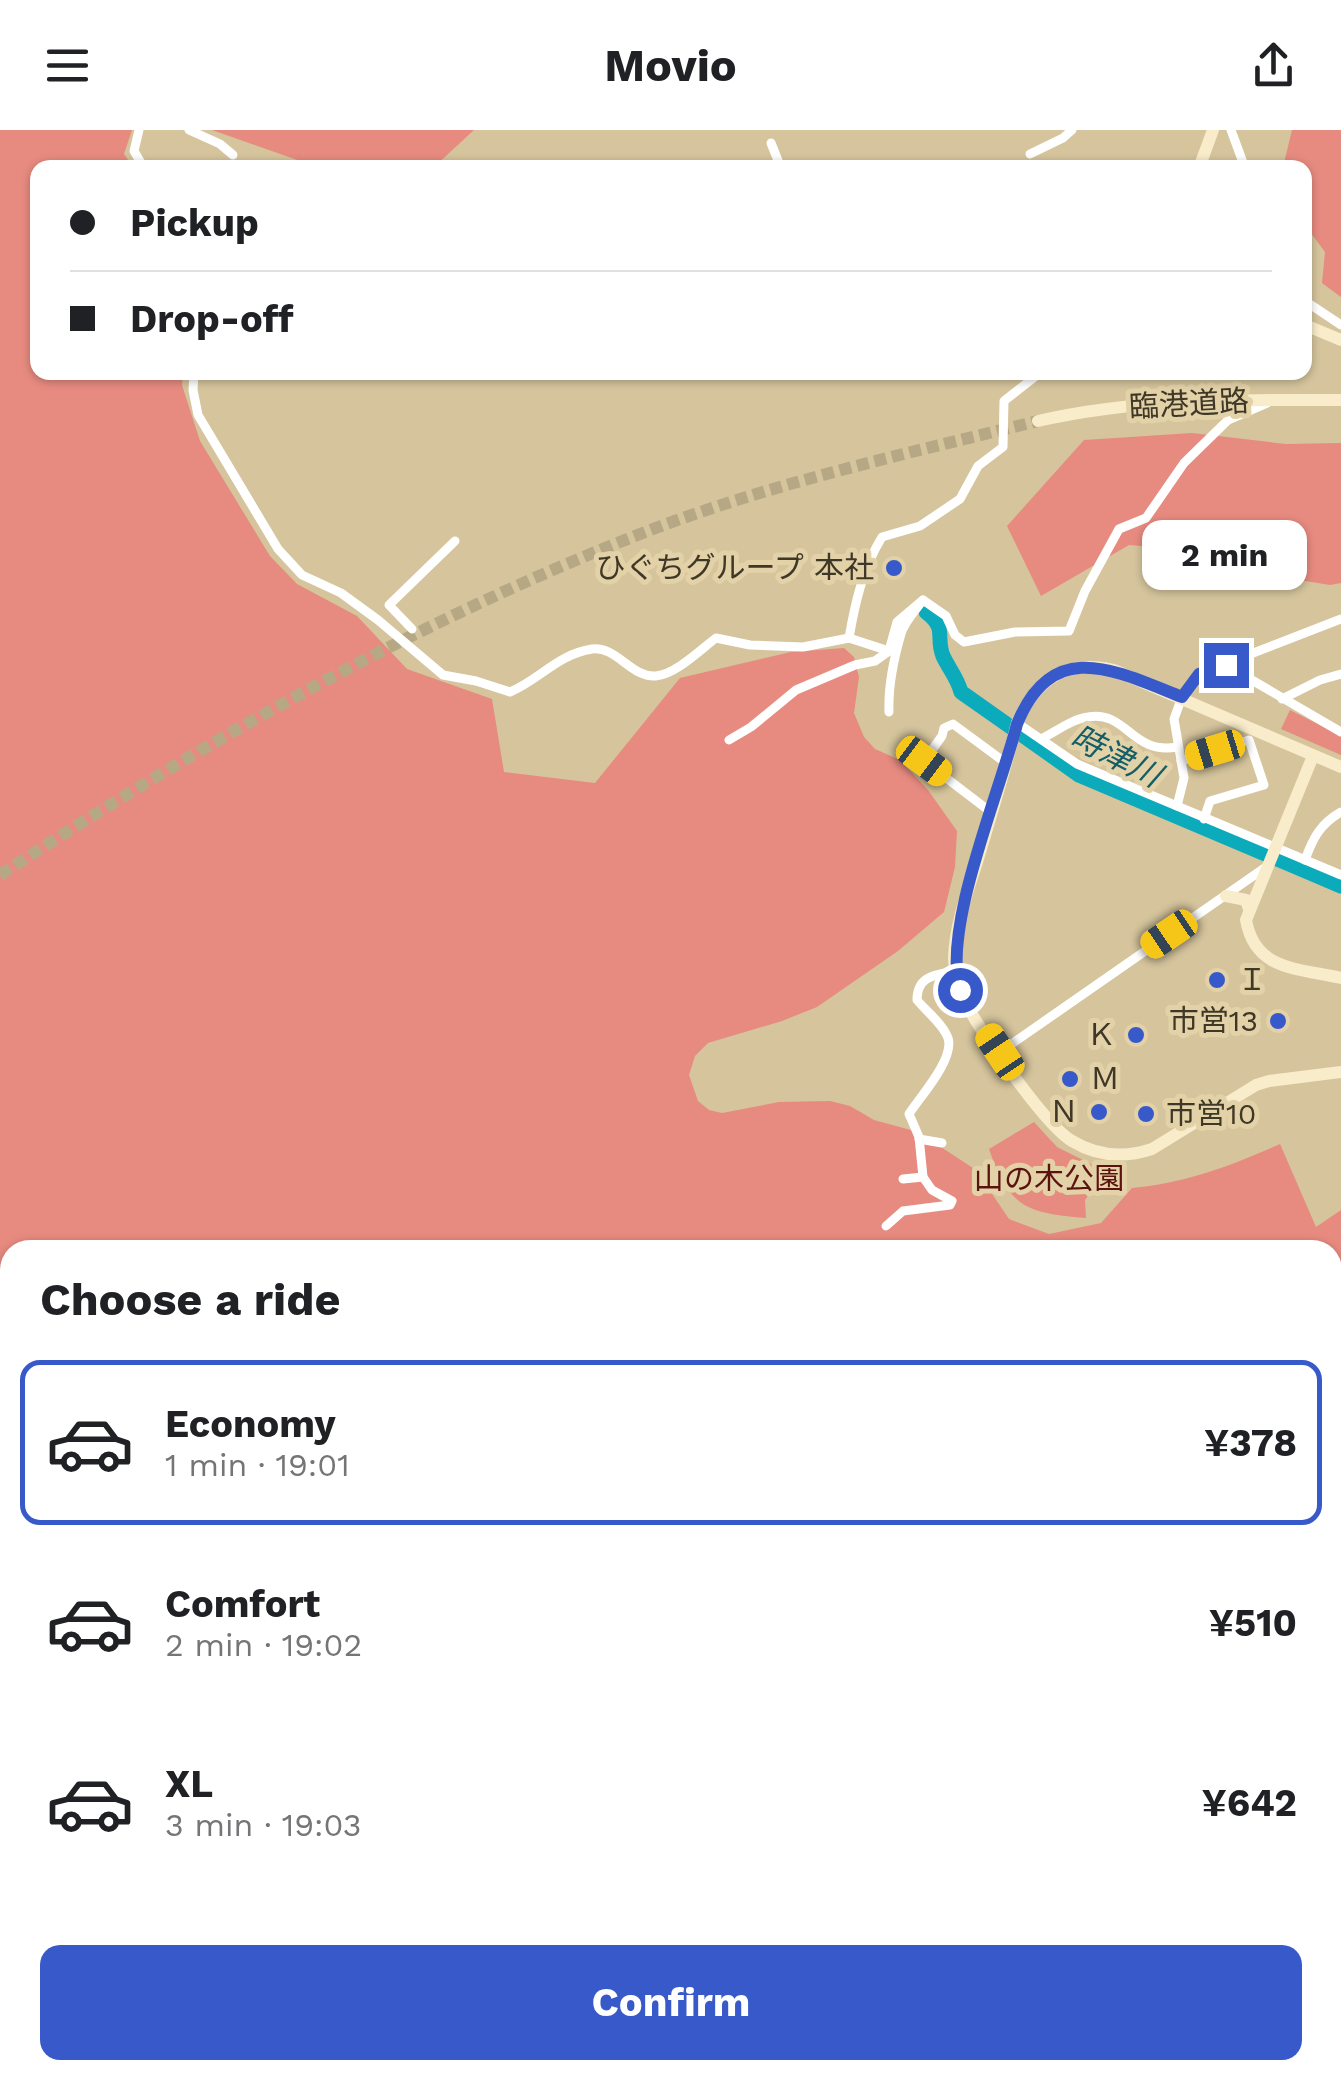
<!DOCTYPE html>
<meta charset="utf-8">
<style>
:root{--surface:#fff;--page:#f6f6f6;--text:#202124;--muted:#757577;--line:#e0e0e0;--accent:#3859ca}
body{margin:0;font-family:"Work Sans","Noto Sans JP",sans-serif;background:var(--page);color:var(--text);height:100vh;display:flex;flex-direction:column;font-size:38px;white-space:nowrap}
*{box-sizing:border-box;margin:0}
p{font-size:32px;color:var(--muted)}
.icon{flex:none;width:55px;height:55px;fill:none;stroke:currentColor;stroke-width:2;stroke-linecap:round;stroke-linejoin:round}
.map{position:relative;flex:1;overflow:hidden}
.panel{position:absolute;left:0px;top:1110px;width:1342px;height:840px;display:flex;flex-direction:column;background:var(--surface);border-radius:30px 30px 0 0;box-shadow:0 2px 8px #0004}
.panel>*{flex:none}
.hud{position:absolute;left:30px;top:30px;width:1282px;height:220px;border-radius:20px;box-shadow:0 2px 8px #0004;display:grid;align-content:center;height:220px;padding:0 40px;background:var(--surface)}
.end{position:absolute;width:45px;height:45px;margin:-22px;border:12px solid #3859ca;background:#fff;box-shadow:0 0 0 5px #fff}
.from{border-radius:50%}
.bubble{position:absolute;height:70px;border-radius:20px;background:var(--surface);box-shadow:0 2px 8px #0004;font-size:32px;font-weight:700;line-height:70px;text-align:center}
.car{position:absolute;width:30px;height:60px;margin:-30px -15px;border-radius:12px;box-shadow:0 0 8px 2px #0007;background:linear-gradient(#f5c518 24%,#345 0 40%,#f5c518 0 76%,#345 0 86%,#f5c518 0)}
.hud b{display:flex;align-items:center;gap:35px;height:95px;font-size:38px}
.hud b+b{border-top:2px solid var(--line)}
.hud i{width:25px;height:25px;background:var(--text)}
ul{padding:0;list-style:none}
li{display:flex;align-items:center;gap:30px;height:165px;margin:0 20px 15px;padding:0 20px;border:5px solid transparent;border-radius:20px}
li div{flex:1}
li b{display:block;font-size:38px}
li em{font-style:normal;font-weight:700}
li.current{border-color:var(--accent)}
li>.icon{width:90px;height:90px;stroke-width:1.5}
h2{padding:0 40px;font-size:45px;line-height:120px}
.cta{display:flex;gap:20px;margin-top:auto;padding:20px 40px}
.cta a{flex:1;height:115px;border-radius:20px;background:var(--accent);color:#fff;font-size:40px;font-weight:700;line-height:115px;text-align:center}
header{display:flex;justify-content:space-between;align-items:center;height:130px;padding:0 40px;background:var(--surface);font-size:45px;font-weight:700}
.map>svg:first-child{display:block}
.green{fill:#e78b80}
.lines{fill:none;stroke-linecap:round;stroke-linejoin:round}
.stream{stroke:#0babbc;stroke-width:2.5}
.river{stroke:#0babbc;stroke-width:15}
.secondary-tunnel{stroke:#b7a885;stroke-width:12;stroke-dasharray:12 6;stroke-linecap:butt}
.primary-tunnel{stroke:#b7a885;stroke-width:14;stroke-dasharray:14 7;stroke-linecap:butt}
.street{stroke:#fff;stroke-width:9}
.secondary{stroke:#f8ecca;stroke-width:12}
.primary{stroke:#f2d896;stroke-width:14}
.route{stroke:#3859ca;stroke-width:12}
.poi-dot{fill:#3859ca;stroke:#e3d1a8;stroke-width:4}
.labels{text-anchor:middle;stroke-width:10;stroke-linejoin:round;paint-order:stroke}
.street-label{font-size:30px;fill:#3f3827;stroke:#e3d1a8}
.poi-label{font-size:30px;fill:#3f3827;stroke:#e3d1a8;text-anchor:end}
.park-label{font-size:30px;fill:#5b1310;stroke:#e3d1a8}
.water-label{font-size:32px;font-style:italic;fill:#145e67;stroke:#e3d1a8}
</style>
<header><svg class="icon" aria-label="menu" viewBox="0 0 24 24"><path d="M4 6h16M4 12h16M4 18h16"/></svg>Movio<svg class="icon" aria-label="share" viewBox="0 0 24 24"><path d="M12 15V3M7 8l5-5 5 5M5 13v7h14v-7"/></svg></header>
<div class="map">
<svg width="1341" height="1950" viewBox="0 0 1341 1950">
<rect width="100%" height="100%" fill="#d5c49c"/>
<!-- green -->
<g class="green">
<path d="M0 0H132L124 24 133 37 38 38V242L183 243 182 255 200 311 270 426 297 454 357 486 407 539 492 569 504 642 595 653 680 548 791 522 844 518 854 527 859 547 854 583 864 607 875 619 900 630 928 660 957 701 955 737 944 782 898 821 817 877 782 891 708 913 695 926 689 945 698 971 709 980 722 983 779 972 830 971 850 976 874 990 918 1002 976 1040 1009 1089 1049 1104 1101 1093 1132 1058C1186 1053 1231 1036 1280 1014L1316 1097 1341 1080V1243L1333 1242 1332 1120H10V1940H441L436 1950H0Z"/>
<path d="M212 0H474L434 37 305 38 303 32Z"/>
<path d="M1292 0H1341V167L1322 153 1325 122 1305 95V38L1283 37Z"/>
<path d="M1192 303 1286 314 1341 313V453L1330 455 1269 445 1236 397 1176 419 1129 415 1041 466 1007 396 1084 310Z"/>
<path d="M1290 580 1341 606V625L1281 599Z"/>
<path d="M1034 992 1057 1017 1105 1041 1085 1070 1086 1088C1027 1083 1009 1078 989 1019Z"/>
<path d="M690 1940H819L811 1950H707Z"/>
</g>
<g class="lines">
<!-- stream -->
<path class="stream" d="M1332 1532 1341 1538"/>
<!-- river -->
<path class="river" d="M926 482C948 499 935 506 943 526 949 539 957 547 961 562L1079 645 1341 756"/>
<!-- secondary-tunnel -->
<path class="secondary-tunnel" d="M0 745C203 612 426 486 653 399 777 352 909 323 1038 291"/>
<!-- primary-tunnel -->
<path class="primary-tunnel" d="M100 1950 108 1940"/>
<!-- street -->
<g class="street">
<path d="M139 0 134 21 144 38"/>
<path d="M189 0 220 14 233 25"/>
<path d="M1231 0 1245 38"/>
<path d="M771 13 781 38"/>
<path d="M1030 24 1063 8 1072 0"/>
<path d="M1305 171 1341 195"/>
<path d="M194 242 193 260 198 285 278 419 302 445 341 463 378 490 443 545 476 551 510 562C539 550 558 524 592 519 617 516 631 548 656 546 676 544 700 520 716 508L750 515 803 517 849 508 889 521 897 492 923 470"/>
<path d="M412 499 389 475 455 411"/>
<path d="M849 508C855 473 863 438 882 407L920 396 960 369 978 336 1003 317 1004 271 1041 242"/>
<path d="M1226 535 1341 602"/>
<path d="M1282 569 1320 550 1341 544"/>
<path d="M889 582C888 557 894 528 901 504 904 492 916 480 923 470L946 486 955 505 964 512 1015 502 1069 501 1085 461 1119 399 1146 388 1184 333 1228 290 1267 273"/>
<path d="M1017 593 1077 634 1341 745"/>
<path d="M1043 608C1057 601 1072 589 1088 587 1127 580 1131 625 1177 617"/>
<path d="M729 610 751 597 796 560 855 535 875 531 889 521"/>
<path d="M1181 631 1249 610 1264 655 1210 671 1204 689"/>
<path d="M1177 676 1184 648 1174 589 1182 567 1199 544 1341 489"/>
<path d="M992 683 924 631 942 606 944 598 953 594 1006 633"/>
<path d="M1305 730C1313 708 1320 694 1341 682"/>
<path d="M1000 922 1266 737"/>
<path d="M919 1009 942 1013"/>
<path d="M903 1049 923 1047 919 1007 909 984C919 968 955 929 948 908 943 894 926 881 917 870 917 846 935 845 955 841"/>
<path d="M886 1096 903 1081 950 1075 952 1071 932 1060 923 1047"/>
<path d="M1332 1286 1341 1288"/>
<path d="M1332 1341 1341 1312"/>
<path d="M1332 1368 1341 1371"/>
<path d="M1332 1413 1341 1417"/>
<path d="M1332 1522 1341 1527"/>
<path d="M1332 1555 1341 1558"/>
</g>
<!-- secondary -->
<g class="secondary">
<path d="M1199 38 1213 0"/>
<path d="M1305 195 1341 210"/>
<path d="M1038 291C1137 268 1240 270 1341 270"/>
<path d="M1313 626 1246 790C1255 841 1298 838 1341 848"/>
<path d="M1341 637 1114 540C1066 529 1036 549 1017 593 1005 640 991 686 977 732 967 763 955 795 954 828 954 843 958 859 965 872 981 902 1045 995 1072 1011 1097 1026 1125 1028 1152 1019L1256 955 1269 951 1341 942"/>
<path d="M1226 766 1246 770 1249 779"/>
</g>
<!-- primary -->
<path class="primary" d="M1332 1464 1341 1469"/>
</g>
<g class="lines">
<!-- route -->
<path class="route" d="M960 860C942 797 1000 662 1017 594 1053 506 1116 541 1182 567L1199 544 1226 535"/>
</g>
<!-- markers -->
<g class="poi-dot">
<circle cx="894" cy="438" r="10"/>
<circle cx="1217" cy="850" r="10"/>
<circle cx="1278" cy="891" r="10"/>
<circle cx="1136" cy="905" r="10"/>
<circle cx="1070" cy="949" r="10"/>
<circle cx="1099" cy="982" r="10"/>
<circle cx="1146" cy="984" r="10"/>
</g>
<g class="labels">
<!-- street labels -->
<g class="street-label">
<text transform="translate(1189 274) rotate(-3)" y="10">臨港道路</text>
</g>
<!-- poi labels -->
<g class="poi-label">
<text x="874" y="448">ひぐちグループ 本社</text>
<text x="1237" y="860" text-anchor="start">Ｉ</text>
<text x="1258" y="901">市営13</text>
<text x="1116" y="915">Ｋ</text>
<text x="1090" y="959" text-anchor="start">Ｍ</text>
<text x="1079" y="992">Ｎ</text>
<text x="1166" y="994" text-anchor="start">市営10</text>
</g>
<!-- park labels -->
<g class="park-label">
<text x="1049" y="1059">山の木公園</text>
</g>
<!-- water labels -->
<g class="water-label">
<text transform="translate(1116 626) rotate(27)" y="11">時津川</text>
</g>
</g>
</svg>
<i class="end from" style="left:960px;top:860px"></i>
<i class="end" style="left:1226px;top:535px"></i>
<div class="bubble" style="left:1142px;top:390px;width:165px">2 min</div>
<i class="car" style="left:1215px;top:620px;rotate:253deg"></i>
<i class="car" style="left:924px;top:631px;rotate:127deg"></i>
<i class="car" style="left:1169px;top:804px;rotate:236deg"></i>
<i class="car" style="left:1000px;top:922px;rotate:326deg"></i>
<div class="hud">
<b><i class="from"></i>Pickup</b>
<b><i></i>Drop-off</b>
</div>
<section class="panel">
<h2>Choose a ride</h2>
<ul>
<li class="current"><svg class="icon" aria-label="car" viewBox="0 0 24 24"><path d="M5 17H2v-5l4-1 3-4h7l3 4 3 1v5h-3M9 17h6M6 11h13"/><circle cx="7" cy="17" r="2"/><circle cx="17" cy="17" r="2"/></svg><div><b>Economy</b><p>1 min · 19:01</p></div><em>¥378</em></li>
<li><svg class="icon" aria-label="car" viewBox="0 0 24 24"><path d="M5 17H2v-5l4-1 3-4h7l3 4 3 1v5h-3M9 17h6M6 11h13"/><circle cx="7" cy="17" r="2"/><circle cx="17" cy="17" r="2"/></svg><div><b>Comfort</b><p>2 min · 19:02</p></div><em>¥510</em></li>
<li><svg class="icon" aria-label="car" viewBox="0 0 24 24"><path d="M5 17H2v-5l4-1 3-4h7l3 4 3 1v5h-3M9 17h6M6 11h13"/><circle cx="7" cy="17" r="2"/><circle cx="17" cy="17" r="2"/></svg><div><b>XL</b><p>3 min · 19:03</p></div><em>¥642</em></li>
</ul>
<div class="cta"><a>Confirm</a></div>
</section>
</div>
